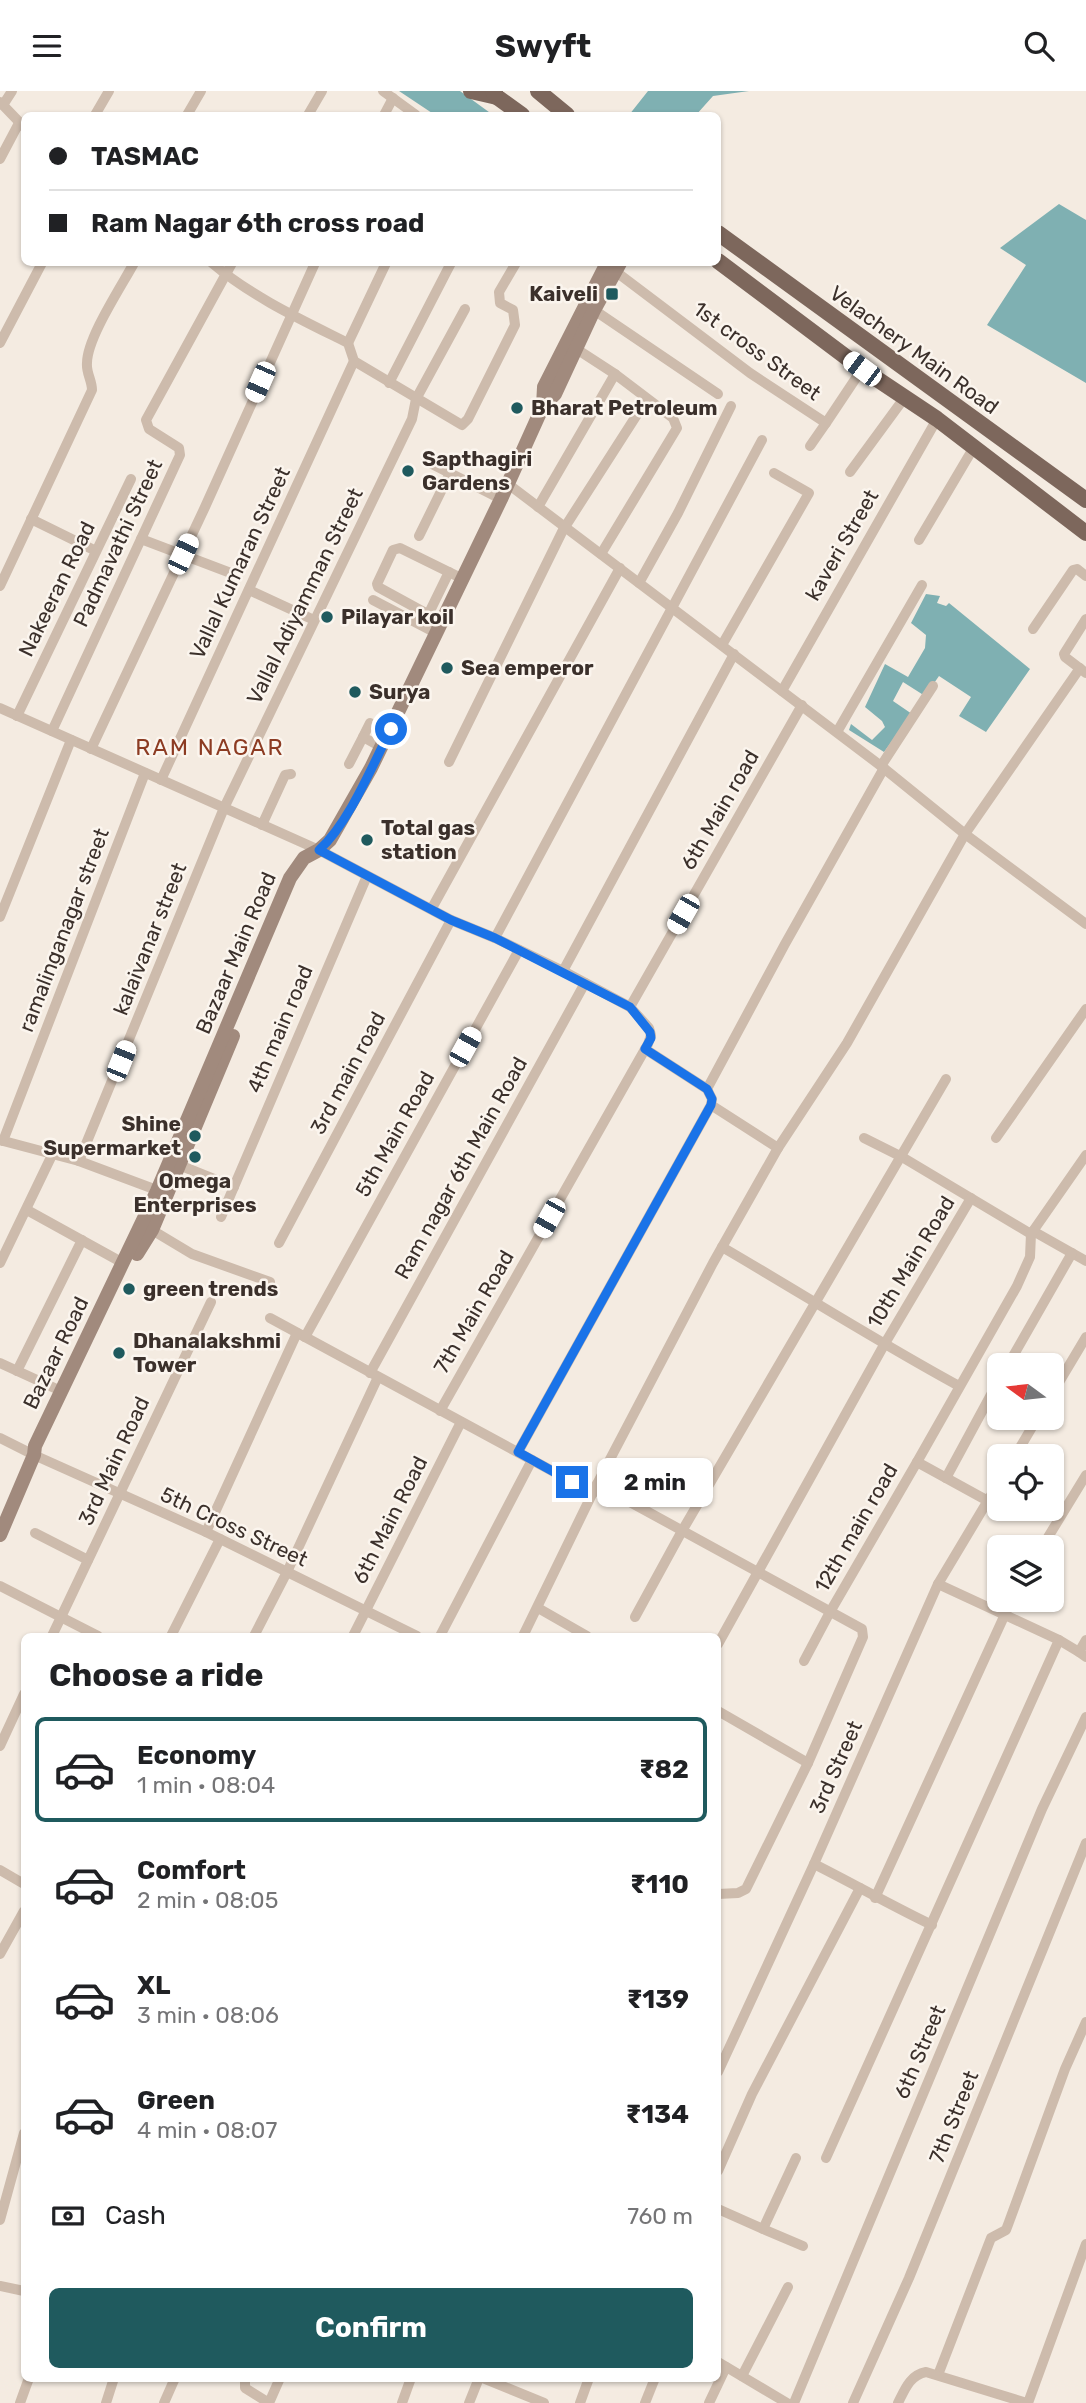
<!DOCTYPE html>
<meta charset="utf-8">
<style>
:root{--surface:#fff;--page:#f2f2f2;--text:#202124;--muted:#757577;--line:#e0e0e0;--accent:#1f5a5e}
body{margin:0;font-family:Rubik,sans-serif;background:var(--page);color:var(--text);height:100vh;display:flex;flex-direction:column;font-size:26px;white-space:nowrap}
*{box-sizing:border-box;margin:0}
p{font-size:23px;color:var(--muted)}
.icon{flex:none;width:38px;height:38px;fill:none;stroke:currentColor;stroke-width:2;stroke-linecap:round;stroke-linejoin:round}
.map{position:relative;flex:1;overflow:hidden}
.side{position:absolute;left:21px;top:1542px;width:700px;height:749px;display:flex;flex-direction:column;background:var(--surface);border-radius:10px;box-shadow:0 2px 5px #0004}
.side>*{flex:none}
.top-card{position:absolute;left:21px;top:21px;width:700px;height:154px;border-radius:10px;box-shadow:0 2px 5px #0004;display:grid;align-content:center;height:154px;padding:0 28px;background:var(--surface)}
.needle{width:46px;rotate:285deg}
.buttons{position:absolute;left:987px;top:1262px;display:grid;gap:14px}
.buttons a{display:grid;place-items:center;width:77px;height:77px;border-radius:10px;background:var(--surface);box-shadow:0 2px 5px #0004;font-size:35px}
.end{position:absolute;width:32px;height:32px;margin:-16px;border:9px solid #1a73e8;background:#fff;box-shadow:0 0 0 4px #fff}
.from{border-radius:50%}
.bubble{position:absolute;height:49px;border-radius:10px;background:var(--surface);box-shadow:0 2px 5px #0004;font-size:23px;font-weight:700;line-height:49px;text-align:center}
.car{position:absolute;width:21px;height:42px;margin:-21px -10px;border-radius:9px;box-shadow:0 0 5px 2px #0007;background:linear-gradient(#fff 24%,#345 0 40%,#fff 0 76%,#345 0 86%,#fff 0)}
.top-card b{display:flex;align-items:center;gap:24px;height:66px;font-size:26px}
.top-card b+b{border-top:2px solid var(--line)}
.top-card i{width:18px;height:18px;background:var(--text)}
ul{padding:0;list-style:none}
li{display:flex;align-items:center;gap:21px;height:105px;margin:0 14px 10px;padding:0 14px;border:4px solid transparent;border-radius:10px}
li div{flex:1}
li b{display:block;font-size:26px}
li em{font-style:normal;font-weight:700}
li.on{border-color:var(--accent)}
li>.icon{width:63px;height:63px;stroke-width:1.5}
h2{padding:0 28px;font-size:32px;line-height:84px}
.pay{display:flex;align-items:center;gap:18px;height:77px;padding:0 28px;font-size:26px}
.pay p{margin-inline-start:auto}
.button{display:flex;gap:14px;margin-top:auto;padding:14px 28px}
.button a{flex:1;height:80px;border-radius:10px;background:var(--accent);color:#fff;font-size:28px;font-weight:700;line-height:80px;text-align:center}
header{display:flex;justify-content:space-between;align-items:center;height:91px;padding:0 28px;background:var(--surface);font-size:32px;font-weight:700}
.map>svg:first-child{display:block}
.water{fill:#7fb0b2}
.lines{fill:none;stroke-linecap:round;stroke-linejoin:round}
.minor{stroke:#cdbbac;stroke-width:10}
.secondary{stroke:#a18a7d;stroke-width:14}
.primary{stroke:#7d675c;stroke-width:16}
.route{stroke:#1a73e8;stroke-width:9}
.poi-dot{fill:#1f5a5e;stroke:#fbf5ee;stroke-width:2.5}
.labels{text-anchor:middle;stroke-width:5;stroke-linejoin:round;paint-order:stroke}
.poi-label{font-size:21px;font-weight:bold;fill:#3b302b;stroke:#fbf5ee;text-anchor:start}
.street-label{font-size:21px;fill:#3b302b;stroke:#fbf5ee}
.neighbourhood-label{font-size:23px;letter-spacing:2px;fill:#8c3b22;stroke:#fbf5ee}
</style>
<header><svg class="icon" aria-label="menu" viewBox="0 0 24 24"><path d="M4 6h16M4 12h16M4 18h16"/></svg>Swyft<svg class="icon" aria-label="search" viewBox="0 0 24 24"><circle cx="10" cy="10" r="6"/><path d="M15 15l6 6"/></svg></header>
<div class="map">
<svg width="1086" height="2312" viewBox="0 0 1086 2312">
<rect width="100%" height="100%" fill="#f4ebe1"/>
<!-- water -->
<g class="water">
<path d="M399 0H460L493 24H435Z"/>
<path d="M648 0H749L713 5 696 24H629Z"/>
<path d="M1059 113 1086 129V292L987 234 1026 174 1000 157Z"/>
<path d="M926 503 940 505 937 512 946 515 949 512 1030 578 986 641 959 625 971 606 939 585 925 605 903 591 893 610 912 623 884 661 849 639 851 633 872 649 885 636 882 630 865 616 885 573 908 586 925 557 926 544 911 532Z"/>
</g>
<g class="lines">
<!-- minor -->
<g class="minor">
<path d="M383 0 416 24"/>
<path d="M0 11 24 36"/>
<path d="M3 14 12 0"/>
<path d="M95 24 109 0"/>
<path d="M187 24 201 0"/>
<path d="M308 24 322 0"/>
<path d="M384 24 393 7"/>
<path d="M0 68 19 32"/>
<path d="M212 172C252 206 302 229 348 252L354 270 462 334 468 328 515 234 513 219 500 212 499 201 516 172"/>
<path d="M615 180 750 282 826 332 862 278"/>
<path d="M594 219 718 303"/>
<path d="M0 252 42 172"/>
<path d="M348 252 386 172"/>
<path d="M575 257 615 283"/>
<path d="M389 292 451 172"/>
<path d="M810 355 826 332"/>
<path d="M426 370 501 408"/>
<path d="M850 381 905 306"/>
<path d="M508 393 881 675 965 743 1086 833"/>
<path d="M538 416 615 283 673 327 677 337 601 463"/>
<path d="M31 428 96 460"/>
<path d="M419 445 450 382"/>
<path d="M141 448 236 484"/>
<path d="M919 449 974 356"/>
<path d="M639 492 678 422 731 315"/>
<path d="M0 495 92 299C92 289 86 282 87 272 87 247 121 196 134 172"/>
<path d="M249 499 314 529"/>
<path d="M373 509 436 542"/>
<path d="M428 524 449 481"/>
<path d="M1086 528 1064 563 1065 566 1086 582"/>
<path d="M442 531 378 496 377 493 393 459 400 457 463 488"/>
<path d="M1033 538 1073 479 1077 478 1086 485"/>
<path d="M722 554 809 402 774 382"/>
<path d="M782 600 937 328"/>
<path d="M0 617 319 759 451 829 495 847 563 880 630 916 649 937 651 944 648 953 440 1320"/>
<path d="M17 625 131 388"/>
<path d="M370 632 363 646 381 656"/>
<path d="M52 640 180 364 179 357 149 338 146 329 232 172"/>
<path d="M837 641 922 494"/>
<path d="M91 658 205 416 315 172"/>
<path d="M449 671 563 439 647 308"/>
<path d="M349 673 363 646"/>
<path d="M881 675 933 595"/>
<path d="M161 689 354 270"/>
<path d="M262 734 285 684 291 683"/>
<path d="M432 817 620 477"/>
<path d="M0 826 71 649"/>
<path d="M495 847 762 349"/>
<path d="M563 880 734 563"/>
<path d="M630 916 802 614"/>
<path d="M707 998 785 853 884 677"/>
<path d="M711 1014 778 1057 847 952 965 743 1080 577"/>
<path d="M864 1047 902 1066 1031 1143"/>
<path d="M996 1047 1086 918"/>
<path d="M0 1049 79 1070 162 1101"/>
<path d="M3 1050 145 682"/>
<path d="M79 1070 224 717 412 328 416 308 465 218"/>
<path d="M179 1074 234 1096"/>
<path d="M27 1119 123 1172"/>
<path d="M221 1126 367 785"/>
<path d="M152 1139 192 1163 270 1191"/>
<path d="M1033 1140 1086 1170"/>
<path d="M279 1152 451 829"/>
<path d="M722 1156C801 1202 878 1251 959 1295"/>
<path d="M0 1172 53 1062"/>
<path d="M270 1227 593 1402"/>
<path d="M305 1246 519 859"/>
<path d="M0 1272 61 1300"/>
<path d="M1008 1274 1072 1162"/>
<path d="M17 1280 82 1149"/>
<path d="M370 1282 585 892"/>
<path d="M1052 1303 1086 1246"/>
<path d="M0 1347 34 1364 206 1441 417 1545"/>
<path d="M518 1361 711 1014 712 1008 707 998 645 958"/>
<path d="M1015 1365 1038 1326"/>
<path d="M917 1371 1017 1195 1030 1166 1031 1143 1086 1064"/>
<path d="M946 1387 999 1289"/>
<path d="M597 1393 713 1172 778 1057"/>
<path d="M206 1441 297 1242"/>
<path d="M35 1442 88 1469"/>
<path d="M1042 1456 1086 1384"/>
<path d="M938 1493 1059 1549"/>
<path d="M0 1495 98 1545"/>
<path d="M538 1517 587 1545"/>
<path d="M635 1526 682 1440 946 988"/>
<path d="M52 1545 211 1211"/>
<path d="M171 1545 220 1448"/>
<path d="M254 1545 287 1481 378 1286"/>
<path d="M353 1545 461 1331"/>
<path d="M440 1545 532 1369"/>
<path d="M523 1545 597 1393 862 1538 863 1546 808 1672 746 1798 738 1802 718 1803"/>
<path d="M1086 1549 1079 1561 1086 1566"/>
<path d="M718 1553 884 1254 971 1107"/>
<path d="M804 1570 830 1521 917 1371 988 1410"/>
<path d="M718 1620 808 1672"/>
<path d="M0 1655 24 1603"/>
<path d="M814 1773C854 1793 892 1815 932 1834"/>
<path d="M0 1779 24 1793"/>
<path d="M875 1807 1012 1508"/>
<path d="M0 1863 24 1820"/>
<path d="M718 1981 814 1773 938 1493 999 1391"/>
<path d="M826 2067 1059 1549 1079 1561"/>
<path d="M718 2080 752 2003 860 1797"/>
<path d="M718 2118 763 2138 796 2067"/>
<path d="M0 2129 24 2042"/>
<path d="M763 2138 803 2155"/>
<path d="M0 2195 24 2200"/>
<path d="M718 2271 787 2312"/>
<path d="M938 2284 991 2147 1006 2139 1009 2131 1065 1978 1086 1931"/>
<path d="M742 2285 788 2196"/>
<path d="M245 2287V2297L269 2312"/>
<path d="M483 2287 544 2312"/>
<path d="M20 2312 29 2287"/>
<path d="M106 2312 114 2287"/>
<path d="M164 2312 175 2287"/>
<path d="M269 2312 280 2287"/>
<path d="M402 2312 411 2287"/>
<path d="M469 2312 479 2287"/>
<path d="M580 2312 589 2287"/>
<path d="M645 2312 655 2287"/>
<path d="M709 2312 726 2276"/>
<path d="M794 2312 1042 1718 1086 1626"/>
<path d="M853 2312 909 2187 1086 1752"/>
<path d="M898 2312C905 2298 910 2284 926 2281L1027 2312"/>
<path d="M1028 2312 1086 2153"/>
</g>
<!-- secondary -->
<g class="secondary">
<path d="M543 315 544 296 607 172"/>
<path d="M137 1163 152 1139 233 945"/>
<path d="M0 1444 34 1364 35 1355 157 1100 290 787 304 767 319 759 330 749 371 677 501 408 543 315 555 303 594 219 620 172"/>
</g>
<!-- primary -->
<g class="primary">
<path d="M471 0 497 6"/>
<path d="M493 0 497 6 522 24"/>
<path d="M538 0 567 24"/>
<path d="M718 142 1086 409"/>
<path d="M718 170 862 278 937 328 1086 442"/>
</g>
</g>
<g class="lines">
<!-- route -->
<path class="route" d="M391 638C372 675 349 732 319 759L451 829 495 847 630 916 650 941 651 947 645 958 707 998 712 1008 711 1014 518 1361 572 1391"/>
</g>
<!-- markers -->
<g class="poi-dot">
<rect x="605" y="196" width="14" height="14" rx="3.5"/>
<circle cx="517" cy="317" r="7"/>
<circle cx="408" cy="380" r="7"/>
<circle cx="327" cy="526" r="7"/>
<circle cx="447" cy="577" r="7"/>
<circle cx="355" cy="601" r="7"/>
<circle cx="367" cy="749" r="7"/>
<circle cx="195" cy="1045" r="7"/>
<circle cx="195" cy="1066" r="7"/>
<circle cx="129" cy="1198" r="7"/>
<circle cx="119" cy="1262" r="7"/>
</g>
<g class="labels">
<!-- poi labels -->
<g class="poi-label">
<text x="598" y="210" text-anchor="end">Kaiveli</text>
<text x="531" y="324">Bharat Petroleum</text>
<text x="422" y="375">Sapthagiri<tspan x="422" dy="24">Gardens</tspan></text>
<text x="341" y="533">Pilayar koil</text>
<text x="461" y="584">Sea emperor</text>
<text x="369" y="608">Surya</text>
<text x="381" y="744">Total gas<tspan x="381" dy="24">station</tspan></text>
<text x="181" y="1040" text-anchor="end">Shine<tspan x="181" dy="24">Supermarket</tspan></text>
<text x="195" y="1097" text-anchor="middle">Omega<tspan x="195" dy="24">Enterprises</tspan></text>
<text x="143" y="1205">green trends</text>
<text x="133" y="1257">Dhanalakshmi<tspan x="133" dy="24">Tower</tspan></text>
</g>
<!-- street labels -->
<g class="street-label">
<text transform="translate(914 259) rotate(36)" y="7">Velachery Main Road</text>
<text transform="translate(757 260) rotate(36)" y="7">1st cross Street</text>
<text transform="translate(118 452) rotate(-65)" y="7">Padmavathi Street</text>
<text transform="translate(842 454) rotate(-60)" y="7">kaveri Street</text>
<text transform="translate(240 472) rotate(-65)" y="7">Vallal Kumaran Street</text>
<text transform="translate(57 498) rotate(-64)" y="7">Nakeeran Road</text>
<text transform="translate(305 505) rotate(-64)" y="7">Vallal Adiyamman Street</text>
<text transform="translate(720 719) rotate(-60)" y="7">6th Main road</text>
<text transform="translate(64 839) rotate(-69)" y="7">ramalinganagar street</text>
<text transform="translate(150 848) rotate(-68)" y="7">kalaivanar street</text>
<text transform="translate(236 862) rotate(-67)" y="7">Bazaar Main Road</text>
<text transform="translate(280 938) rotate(-67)" y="7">4th main road</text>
<text transform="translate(348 982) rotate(-62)" y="7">3rd main road</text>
<text transform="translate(395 1043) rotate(-61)" y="7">5th Main Road</text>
<text transform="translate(461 1077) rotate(-61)" y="7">Ram nagar 6th Main Road</text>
<text transform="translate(911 1171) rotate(-59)" y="7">10th Main Road</text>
<text transform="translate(474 1221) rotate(-60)" y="7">7th Main Road</text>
<text transform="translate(56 1262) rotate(-64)" y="7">Bazaar Road</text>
<text transform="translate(114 1370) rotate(-65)" y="7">3rd Main Road</text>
<text transform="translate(390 1429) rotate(-63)" y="7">6th Main Road</text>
<text transform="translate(234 1436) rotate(25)" y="7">5th Cross Street</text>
<text transform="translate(856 1437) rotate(-60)" y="7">12th main road</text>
<text transform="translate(836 1676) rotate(-66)" y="7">3rd Street</text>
<text transform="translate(920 1961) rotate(-67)" y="7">6th Street</text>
<text transform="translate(954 2026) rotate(-68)" y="7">7th Street</text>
</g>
<!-- neighbourhood labels -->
<g class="neighbourhood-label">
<text x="210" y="664">RAM NAGAR</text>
</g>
</g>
</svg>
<div class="buttons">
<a><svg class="needle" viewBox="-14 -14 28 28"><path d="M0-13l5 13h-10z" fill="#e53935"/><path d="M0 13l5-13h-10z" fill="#757577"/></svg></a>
<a><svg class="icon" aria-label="locate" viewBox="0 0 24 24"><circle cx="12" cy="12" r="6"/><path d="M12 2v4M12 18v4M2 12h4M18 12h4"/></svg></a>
<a><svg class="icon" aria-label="layers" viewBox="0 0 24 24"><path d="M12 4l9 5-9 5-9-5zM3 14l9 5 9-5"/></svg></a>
</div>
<i class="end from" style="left:391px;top:638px"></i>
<i class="end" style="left:572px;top:1391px"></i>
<div class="bubble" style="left:597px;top:1367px;width:116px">2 min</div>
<i class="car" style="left:862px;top:278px;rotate:307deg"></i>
<i class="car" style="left:260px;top:291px;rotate:204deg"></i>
<i class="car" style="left:183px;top:463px;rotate:25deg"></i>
<i class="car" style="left:683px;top:823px;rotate:210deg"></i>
<i class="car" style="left:465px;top:956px;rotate:29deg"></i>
<i class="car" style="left:121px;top:970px;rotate:22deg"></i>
<i class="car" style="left:549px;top:1127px;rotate:209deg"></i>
<div class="top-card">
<b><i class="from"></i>TASMAC</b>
<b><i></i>Ram Nagar 6th cross road</b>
</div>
<section class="side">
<h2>Choose a ride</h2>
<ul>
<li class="on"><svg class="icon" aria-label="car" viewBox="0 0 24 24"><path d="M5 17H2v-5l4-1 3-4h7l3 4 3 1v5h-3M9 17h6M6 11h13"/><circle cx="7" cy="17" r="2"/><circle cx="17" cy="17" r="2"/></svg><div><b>Economy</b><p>1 min · 08:04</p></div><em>₹82</em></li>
<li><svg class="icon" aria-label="car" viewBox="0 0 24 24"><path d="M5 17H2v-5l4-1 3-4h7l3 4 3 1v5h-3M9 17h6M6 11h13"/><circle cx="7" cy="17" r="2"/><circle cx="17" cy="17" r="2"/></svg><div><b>Comfort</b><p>2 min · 08:05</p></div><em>₹110</em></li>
<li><svg class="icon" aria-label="car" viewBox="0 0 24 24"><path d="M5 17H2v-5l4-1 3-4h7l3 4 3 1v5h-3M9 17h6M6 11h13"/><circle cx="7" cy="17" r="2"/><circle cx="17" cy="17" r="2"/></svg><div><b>XL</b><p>3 min · 08:06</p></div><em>₹139</em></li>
<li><svg class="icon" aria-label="car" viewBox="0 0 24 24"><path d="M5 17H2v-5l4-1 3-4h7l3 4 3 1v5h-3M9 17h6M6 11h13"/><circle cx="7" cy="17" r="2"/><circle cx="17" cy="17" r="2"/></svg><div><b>Green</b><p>4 min · 08:07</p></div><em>₹134</em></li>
</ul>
<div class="pay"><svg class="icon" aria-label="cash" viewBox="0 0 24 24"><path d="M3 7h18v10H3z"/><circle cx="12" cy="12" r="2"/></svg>Cash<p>760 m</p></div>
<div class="button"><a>Confirm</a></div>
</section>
</div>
